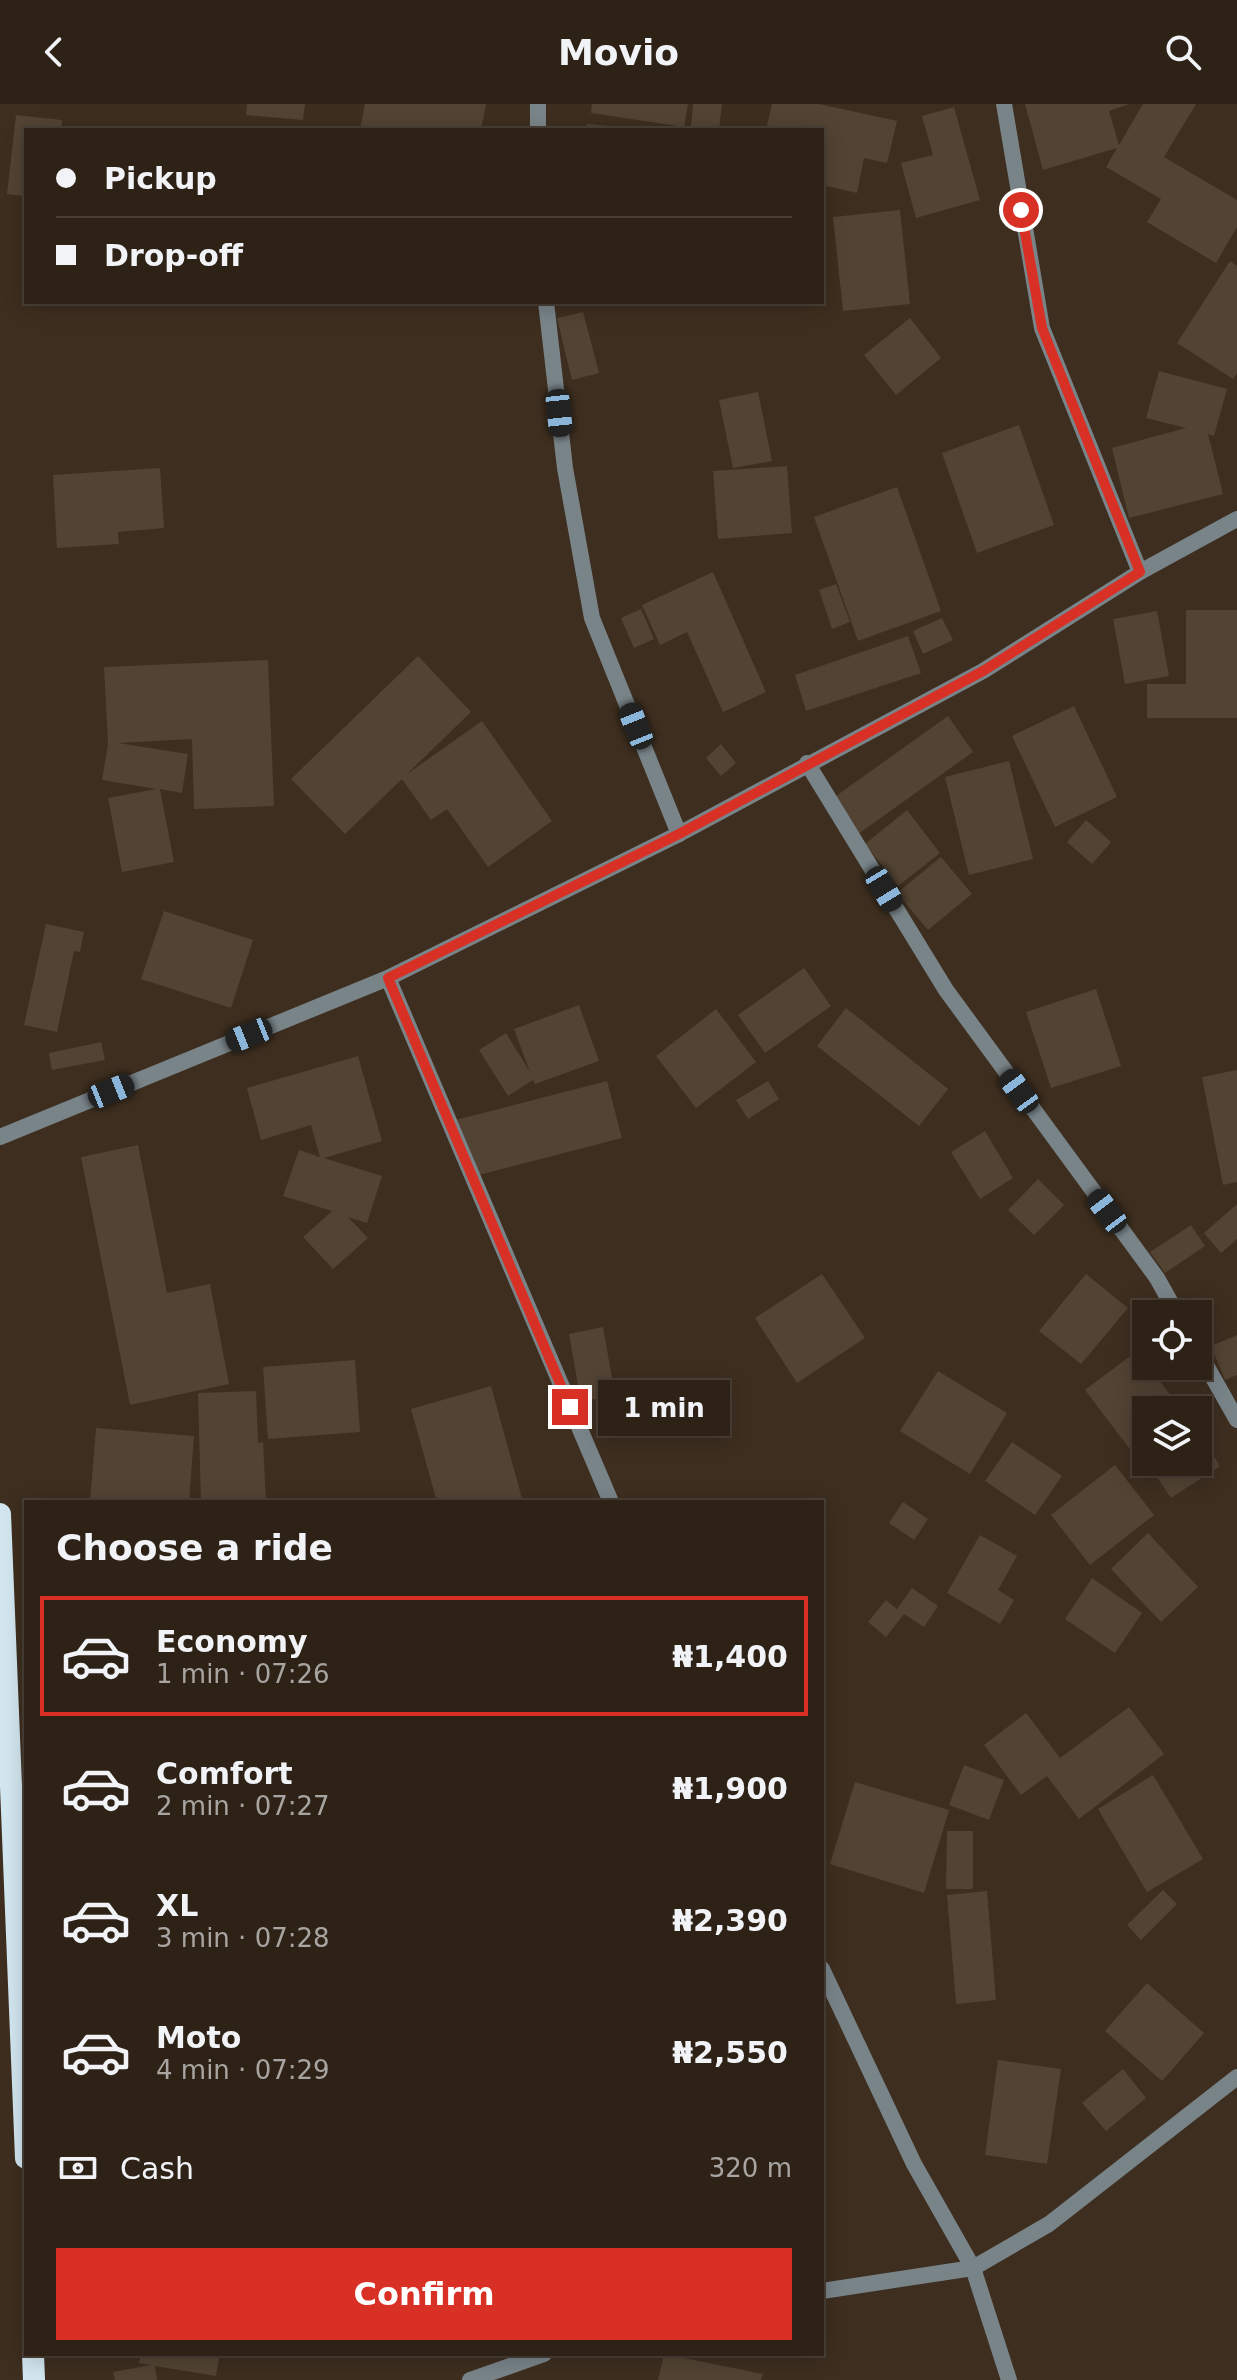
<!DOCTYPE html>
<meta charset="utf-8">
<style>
:root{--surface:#2e2217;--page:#362a20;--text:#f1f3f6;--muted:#a7a4a1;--line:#493f36;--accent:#d93025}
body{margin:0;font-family:"DejaVu Sans",sans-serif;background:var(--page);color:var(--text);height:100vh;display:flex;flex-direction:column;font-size:30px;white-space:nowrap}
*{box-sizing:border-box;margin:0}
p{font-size:26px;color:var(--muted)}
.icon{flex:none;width:44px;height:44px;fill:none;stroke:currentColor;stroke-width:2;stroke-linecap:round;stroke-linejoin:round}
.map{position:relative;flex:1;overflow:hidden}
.panel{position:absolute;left:24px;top:1396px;width:800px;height:856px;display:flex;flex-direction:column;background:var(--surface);border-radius:0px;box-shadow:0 4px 20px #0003,0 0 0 2px var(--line)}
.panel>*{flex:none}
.hud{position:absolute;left:24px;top:24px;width:800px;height:176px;border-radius:0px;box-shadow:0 4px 20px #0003,0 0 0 2px var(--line);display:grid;align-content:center;height:176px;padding:0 32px;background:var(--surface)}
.controls{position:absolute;left:1132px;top:1196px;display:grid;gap:16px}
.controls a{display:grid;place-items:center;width:80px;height:80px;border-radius:0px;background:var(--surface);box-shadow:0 4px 20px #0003,0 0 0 2px var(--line);font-size:40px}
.end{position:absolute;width:36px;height:36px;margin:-18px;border:10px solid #d93025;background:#fff;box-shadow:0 0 0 4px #fff}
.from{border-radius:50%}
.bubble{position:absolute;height:56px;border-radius:0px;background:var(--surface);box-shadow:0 4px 20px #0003,0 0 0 2px var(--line);font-size:26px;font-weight:600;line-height:56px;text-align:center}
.car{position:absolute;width:24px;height:48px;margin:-24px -12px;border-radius:10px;box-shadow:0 0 6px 2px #0007;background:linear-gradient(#222 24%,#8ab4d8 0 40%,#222 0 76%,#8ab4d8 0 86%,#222 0)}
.hud b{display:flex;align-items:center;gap:28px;height:76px;font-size:30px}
.hud b+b{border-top:2px solid var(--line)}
.hud i{width:20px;height:20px;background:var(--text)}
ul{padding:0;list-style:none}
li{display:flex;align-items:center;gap:24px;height:120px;margin:0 16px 12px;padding:0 16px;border:4px solid transparent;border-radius:0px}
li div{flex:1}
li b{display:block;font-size:30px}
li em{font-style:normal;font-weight:600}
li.active{border-color:var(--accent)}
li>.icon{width:72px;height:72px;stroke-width:1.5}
h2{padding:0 32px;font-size:36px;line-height:96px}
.pay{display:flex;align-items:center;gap:20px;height:88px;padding:0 32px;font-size:30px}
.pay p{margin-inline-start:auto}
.action{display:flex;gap:16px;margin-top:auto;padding:16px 32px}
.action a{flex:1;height:92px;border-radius:0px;background:var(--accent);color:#fff;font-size:32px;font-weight:600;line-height:92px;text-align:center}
header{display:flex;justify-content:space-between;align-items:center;height:104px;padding:0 32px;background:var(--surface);font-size:36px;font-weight:600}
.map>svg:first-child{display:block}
.building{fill:#524333}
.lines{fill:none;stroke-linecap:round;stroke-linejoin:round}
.minor{stroke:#798489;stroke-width:16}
.trunk{stroke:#d2e6ef;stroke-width:22}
.route{stroke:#d93025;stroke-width:10}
</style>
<header><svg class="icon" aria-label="back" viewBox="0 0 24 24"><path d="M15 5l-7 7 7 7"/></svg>Movio<svg class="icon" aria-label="search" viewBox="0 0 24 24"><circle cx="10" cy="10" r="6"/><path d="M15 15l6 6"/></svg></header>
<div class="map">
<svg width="1237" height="2276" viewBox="0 0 1237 2276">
<rect width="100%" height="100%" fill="#3d2e1f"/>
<!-- building -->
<g class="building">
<path d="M247 0H305L303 16 246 11Z"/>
<path d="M365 0H486L481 26H360Z"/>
<path d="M592 0H688L684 23 591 9Z"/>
<path d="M693 0H722L719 26 691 23Z"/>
<path d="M772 0H819L897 17 887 59 864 54 857 89 822 81V26H766Z"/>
<path d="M1025 0H1129L1109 7 1119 41 1143 0H1196L1164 53 1237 96V123L1216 159 1147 118 1161 95 1106 63 1117 44 1043 66Z"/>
<path d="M954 3 980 96 916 114 901 59 933 51 922 12Z"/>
<path d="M16 11 62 16 61 26H26V92L7 90Z"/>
<path d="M587 20 627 24V26H587Z"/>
<path d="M900 106 910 200 843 207 833 113Z"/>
<path d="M1230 157 1237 162V269L1233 275 1177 239Z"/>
<path d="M583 208 599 269 572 276 557 214Z"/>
<path d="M910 214 941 254 896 291 864 251Z"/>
<path d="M1159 267 1227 285 1214 332 1208 330 1223 390 1129 414 1112 344 1186 324 1146 314Z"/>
<path d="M758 288 772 357 733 364 719 296Z"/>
<path d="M1019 321 1054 421 977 449 942 349Z"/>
<path d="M787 362 792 429 718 435 713 367Z"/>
<path d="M160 364 164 424 118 428 119 440 57 444 53 371Z"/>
<path d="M897 383 941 507 858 537 814 413Z"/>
<path d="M713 468 766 588 723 608 687 528 660 541 642 501Z"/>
<path d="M836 480 850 518 832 525 819 486Z"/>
<path d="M641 505 654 535 634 544 621 514Z"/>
<path d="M1186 506H1237V614H1147V580H1186Z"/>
<path d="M1157 507 1169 572 1125 580 1113 515Z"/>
<path d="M942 514 953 536 923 550 913 527Z"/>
<path d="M908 532 921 569 806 607 795 571Z"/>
<path d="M418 552 471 608 407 670 482 617 552 717 488 763 447 705 431 716 402 675 345 730 291 675Z"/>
<path d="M268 556 274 702 194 705 192 635 118 639 188 650 182 689 160 685 174 758 122 768 108 694 156 685 102 676 108 640 104 563Z"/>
<path d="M1074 602 1117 693 1055 723 1012 632Z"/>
<path d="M948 612 973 648 854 733 829 697Z"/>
<path d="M721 640 736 659 721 672 706 654Z"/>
<path d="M1009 657 1033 755 969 771 945 673Z"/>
<path d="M907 706 940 749 898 782 865 740Z"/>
<path d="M1086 716 1111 738 1092 760 1067 738Z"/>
<path d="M941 753 972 790 928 826 897 789Z"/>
<path d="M164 807 253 836 231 904 141 875Z"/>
<path d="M46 820 84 828 80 848 74 847 57 928 24 921Z"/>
<path d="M804 864 831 902 765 949 738 911Z"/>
<path d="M1096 885 1121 962 1051 984 1026 908Z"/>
<path d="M579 901 599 957 535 980 533 976 508 992 479 946 506 929 530 968 514 925Z"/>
<path d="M846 904 948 985 919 1022 817 942Z"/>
<path d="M716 905 756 958 696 1004 656 952Z"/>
<path d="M101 938 105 956 52 966 49 949Z"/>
<path d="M358 952 382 1037 324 1054 382 1072 367 1119 348 1113 368 1134 333 1165 303 1133 332 1107 283 1092 299 1046 320 1053 311 1021 261 1036 247 984Z"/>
<path d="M1237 966V1078L1223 1081 1202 973Z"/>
<path d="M607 977 622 1034 467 1074 452 1017Z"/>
<path d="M768 977 779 995 748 1015 736 996Z"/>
<path d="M985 1027 1013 1074 980 1095 951 1048Z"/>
<path d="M138 1041 167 1189 210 1180 229 1280 130 1301 81 1053Z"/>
<path d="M1038 1075 1064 1101 1034 1131 1008 1106Z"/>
<path d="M1237 1100V1135L1221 1149 1204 1129Z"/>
<path d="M1191 1121 1205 1142 1165 1169 1150 1148Z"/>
<path d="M822 1170 865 1234 797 1279 755 1214Z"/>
<path d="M1086 1170 1128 1204 1081 1260 1039 1227Z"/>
<path d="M603 1223 615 1291 581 1298 569 1230Z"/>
<path d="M1237 1231V1271L1225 1276 1211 1242Z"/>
<path d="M1137 1247 1181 1305 1146 1306V1331L1129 1344 1085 1286Z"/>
<path d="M355 1256 360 1328 268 1335 263 1263Z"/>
<path d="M938 1267 1007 1309 970 1370 900 1327Z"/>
<path d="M491 1282 523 1398H437L411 1305Z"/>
<path d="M256 1287 258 1339 263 1338 266 1398H201L198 1289Z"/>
<path d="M96 1324 194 1332 189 1398H90Z"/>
<path d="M1198 1328 1220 1362 1171 1394 1147 1358H1198Z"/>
<path d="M1012 1338 1062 1372 1035 1411 985 1377Z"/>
<path d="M1115 1361 1154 1411 1090 1461 1051 1411Z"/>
<path d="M903 1398 928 1415 914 1436 889 1419Z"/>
<path d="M1148 1429 1198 1483 1161 1518 1111 1465Z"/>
<path d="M980 1431 1017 1452 998 1486 1014 1496 1000 1520 947 1489Z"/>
<path d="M1092 1474 1142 1509 1115 1549 1065 1515Z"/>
<path d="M912 1484 938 1502 924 1523 904 1510 886 1533 868 1518 886 1496 897 1505Z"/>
<path d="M1129 1603 1164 1650 1079 1715 1047 1672 1021 1691 984 1641 1026 1609 1060 1654Z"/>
<path d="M964 1661 1004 1676 989 1716 949 1701Z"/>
<path d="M1153 1671 1203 1755 1147 1788 1098 1705Z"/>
<path d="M855 1678 949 1706 924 1789 830 1760Z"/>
<path d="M947 1727H973V1785H946Z"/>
<path d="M1163 1786 1177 1800 1141 1836 1127 1821Z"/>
<path d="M987 1787 996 1896 956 1900 947 1791Z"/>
<path d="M1147 1879 1204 1929 1162 1977 1105 1927Z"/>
<path d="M998 1956 1061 1965 1047 2060 985 2051Z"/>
<path d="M1123 1965 1146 1994 1106 2027 1082 1999Z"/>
<path d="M141 2250H220L216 2272 155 2262 157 2276H115L113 2268 151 2261 139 2259Z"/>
<path d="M664 2250 763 2270 761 2276H658Z"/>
</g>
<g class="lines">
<!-- minor -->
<g class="minor">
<path d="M538 0V26"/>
<path d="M1004 0 1042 224 1140 468"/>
<path d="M546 198 565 364 592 514 679 730"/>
<path d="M807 659 946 886 1157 1174 1177 1210"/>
<path d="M388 874 611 1398"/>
<path d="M0 1033 388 874 679 730 983 567 1140 468 1237 415"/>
<path d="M1198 1247 1237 1316"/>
<path d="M822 1865 914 2060 973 2164 1009 2276"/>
<path d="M822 2187 973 2164 1049 2120 1237 1973"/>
<path d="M470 2276 544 2250"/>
</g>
<!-- trunk -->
<g class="trunk">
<path d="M0 1410 26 2054"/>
<path d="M33 2250 34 2276"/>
</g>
</g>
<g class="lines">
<!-- route -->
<path class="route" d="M570 1303 388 874 679 730 983 567 1140 468 1042 224 1021 106"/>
</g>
</svg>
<div class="controls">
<a><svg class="icon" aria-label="locate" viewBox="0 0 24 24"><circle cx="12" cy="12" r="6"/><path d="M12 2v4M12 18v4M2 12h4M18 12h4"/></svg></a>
<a><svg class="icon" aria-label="layers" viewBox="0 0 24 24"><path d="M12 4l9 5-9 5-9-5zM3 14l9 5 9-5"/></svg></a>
</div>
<i class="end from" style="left:1021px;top:106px"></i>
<i class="end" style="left:570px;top:1303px"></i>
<div class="bubble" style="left:598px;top:1276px;width:132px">1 min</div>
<i class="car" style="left:559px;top:309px;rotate:174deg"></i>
<i class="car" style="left:636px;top:622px;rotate:338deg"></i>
<i class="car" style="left:884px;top:785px;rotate:149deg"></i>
<i class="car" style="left:249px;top:931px;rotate:248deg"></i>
<i class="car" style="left:111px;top:987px;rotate:68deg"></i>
<i class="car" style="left:1019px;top:987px;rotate:324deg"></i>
<i class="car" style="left:1107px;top:1107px;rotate:323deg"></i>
<div class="hud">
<b><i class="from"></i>Pickup</b>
<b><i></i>Drop-off</b>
</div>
<section class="panel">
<h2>Choose a ride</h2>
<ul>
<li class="active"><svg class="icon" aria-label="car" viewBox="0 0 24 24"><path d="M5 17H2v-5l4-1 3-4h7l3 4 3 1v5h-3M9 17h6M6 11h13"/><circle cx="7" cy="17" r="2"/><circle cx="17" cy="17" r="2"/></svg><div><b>Economy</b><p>1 min · 07:26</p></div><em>₦1,400</em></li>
<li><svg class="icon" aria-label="car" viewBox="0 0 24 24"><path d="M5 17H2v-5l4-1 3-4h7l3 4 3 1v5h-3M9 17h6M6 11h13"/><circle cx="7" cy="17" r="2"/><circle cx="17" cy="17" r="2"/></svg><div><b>Comfort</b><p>2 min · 07:27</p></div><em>₦1,900</em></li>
<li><svg class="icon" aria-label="car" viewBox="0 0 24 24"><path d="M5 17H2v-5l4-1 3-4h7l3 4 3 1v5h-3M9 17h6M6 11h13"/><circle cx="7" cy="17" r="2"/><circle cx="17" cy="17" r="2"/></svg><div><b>XL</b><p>3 min · 07:28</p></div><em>₦2,390</em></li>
<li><svg class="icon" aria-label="car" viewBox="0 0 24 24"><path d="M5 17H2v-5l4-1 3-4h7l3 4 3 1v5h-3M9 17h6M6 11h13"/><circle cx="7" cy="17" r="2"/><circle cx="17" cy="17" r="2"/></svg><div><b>Moto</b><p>4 min · 07:29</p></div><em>₦2,550</em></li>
</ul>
<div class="pay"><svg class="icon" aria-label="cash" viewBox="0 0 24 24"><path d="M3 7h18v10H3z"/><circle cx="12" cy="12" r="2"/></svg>Cash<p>320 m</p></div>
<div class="action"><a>Confirm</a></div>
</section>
</div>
